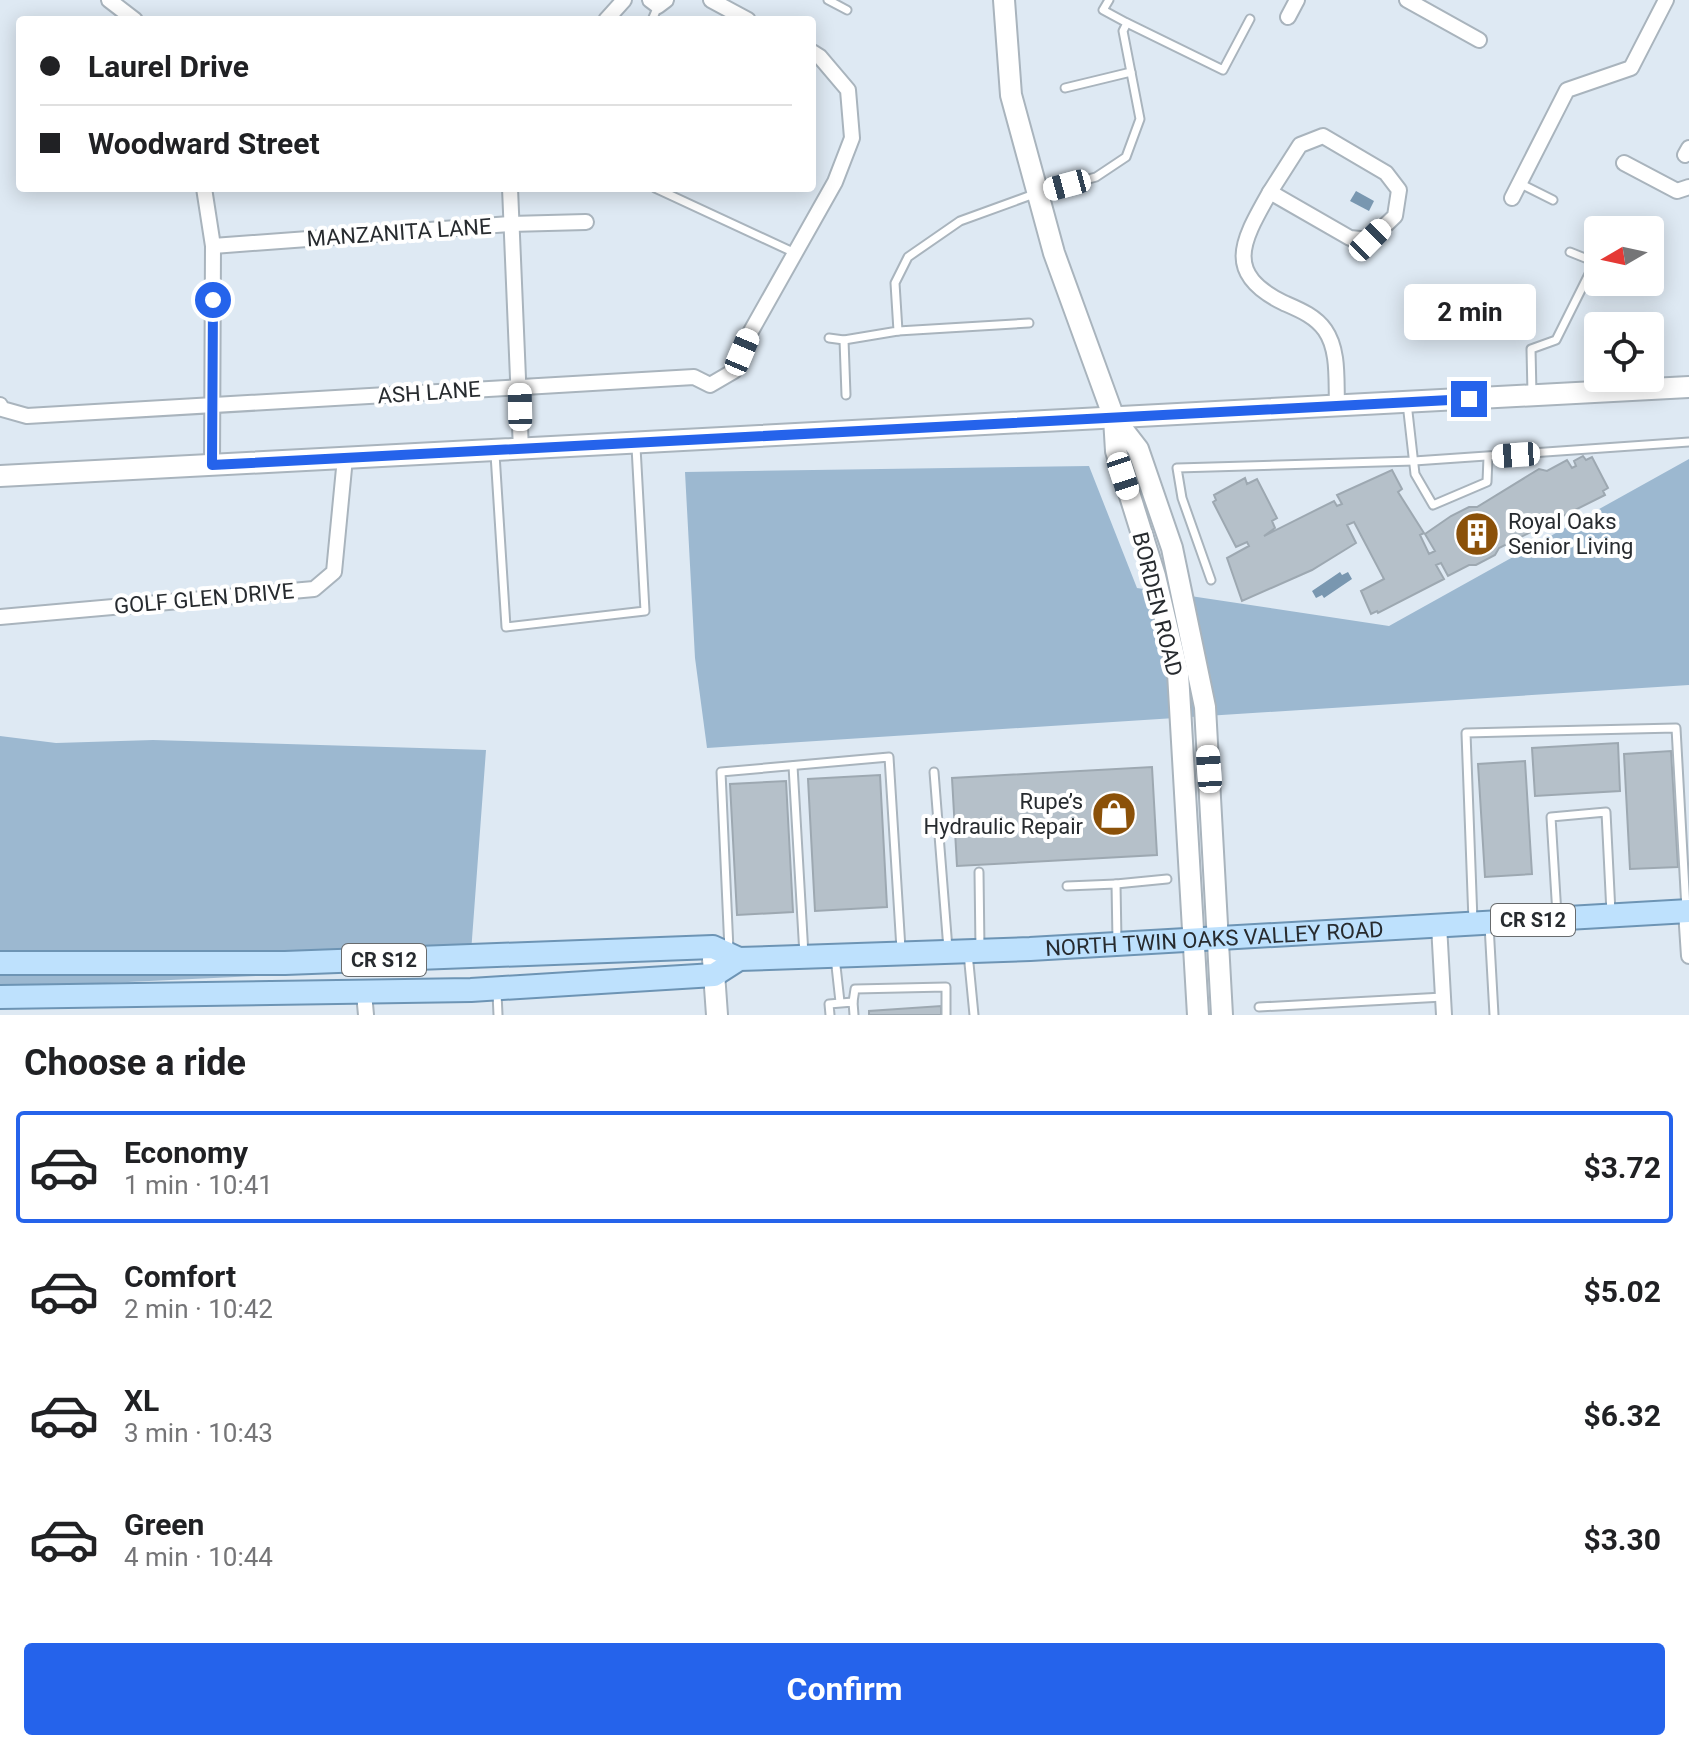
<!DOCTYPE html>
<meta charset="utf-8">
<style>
:root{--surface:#fff;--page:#f6f6f6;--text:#202124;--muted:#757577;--line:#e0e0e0;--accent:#2563eb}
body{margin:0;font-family:Roboto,sans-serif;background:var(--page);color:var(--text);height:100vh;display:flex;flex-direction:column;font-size:30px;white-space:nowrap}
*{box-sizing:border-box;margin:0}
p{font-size:26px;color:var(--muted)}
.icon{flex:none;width:44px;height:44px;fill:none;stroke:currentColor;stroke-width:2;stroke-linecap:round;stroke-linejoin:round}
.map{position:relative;height:1015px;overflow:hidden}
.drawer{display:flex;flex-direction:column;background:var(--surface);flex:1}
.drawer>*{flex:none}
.banner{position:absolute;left:16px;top:16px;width:800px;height:176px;border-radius:8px;box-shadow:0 4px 20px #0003;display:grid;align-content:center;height:176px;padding:0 24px;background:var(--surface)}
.needle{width:52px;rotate:261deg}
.controls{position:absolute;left:1584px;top:216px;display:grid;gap:16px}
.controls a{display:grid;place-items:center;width:80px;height:80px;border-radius:8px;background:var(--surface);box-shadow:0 4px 20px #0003;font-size:40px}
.end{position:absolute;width:36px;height:36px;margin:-18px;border:10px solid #2563eb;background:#fff;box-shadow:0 0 0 4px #fff}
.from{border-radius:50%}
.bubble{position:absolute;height:56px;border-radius:8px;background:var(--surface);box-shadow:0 4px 20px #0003;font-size:26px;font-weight:700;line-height:56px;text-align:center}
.car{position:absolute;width:24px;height:48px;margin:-24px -12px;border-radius:10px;box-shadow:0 0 6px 2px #0007;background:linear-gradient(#fff 24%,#345 0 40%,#fff 0 76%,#345 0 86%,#fff 0)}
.banner b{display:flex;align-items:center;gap:28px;height:76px;font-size:30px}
.banner b+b{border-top:2px solid var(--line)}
.banner i{width:20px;height:20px;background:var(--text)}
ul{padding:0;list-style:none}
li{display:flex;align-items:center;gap:24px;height:112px;margin:0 16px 12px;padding:0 8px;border:4px solid transparent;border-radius:8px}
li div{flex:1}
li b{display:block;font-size:30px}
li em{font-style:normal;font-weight:700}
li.selected{border-color:var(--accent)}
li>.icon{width:72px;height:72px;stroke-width:1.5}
h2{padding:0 24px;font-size:36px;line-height:96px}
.button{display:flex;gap:16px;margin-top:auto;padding:16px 24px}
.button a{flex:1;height:92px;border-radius:8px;background:var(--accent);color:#fff;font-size:32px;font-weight:700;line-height:92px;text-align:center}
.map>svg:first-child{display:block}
.green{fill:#9cb8d0}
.water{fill:#7997b0}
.building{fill:#b5c0c9;stroke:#9da8b1;stroke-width:2}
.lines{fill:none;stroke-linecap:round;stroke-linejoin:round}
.lane-casing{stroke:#a9b4bd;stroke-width:11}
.street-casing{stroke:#a9b4bd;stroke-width:18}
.secondary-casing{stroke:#a9b4bd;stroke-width:24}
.primary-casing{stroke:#6d94b4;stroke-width:26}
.lane{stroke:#fff;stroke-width:7}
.street{stroke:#fff;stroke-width:14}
.secondary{stroke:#fff;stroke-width:20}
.primary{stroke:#bee1fd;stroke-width:22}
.route{stroke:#2563eb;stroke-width:10}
.labels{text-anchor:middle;stroke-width:8;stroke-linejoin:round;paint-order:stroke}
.shield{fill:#fff;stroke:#686b6d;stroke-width:2}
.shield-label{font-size:20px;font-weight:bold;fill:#272b2f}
.street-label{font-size:22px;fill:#272b2f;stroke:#fff}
.poi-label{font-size:22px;fill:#272b2f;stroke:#fff;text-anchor:start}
</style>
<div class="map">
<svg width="1689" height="1015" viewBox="0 0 1689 1015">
<rect width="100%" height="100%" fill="#dee9f3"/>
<!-- green -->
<g class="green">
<path d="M1689 459V685L707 748 695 658 685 472 1089 466 1137 588 1389 626Z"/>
<path d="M0 736 56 743 153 740 486 750 470 966 0 988Z"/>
</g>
<!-- water -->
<g class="water">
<path d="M1356 191 1374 201 1369 211 1350 201Z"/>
<path d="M1340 572 1342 575 1348 572 1352 579 1324 598 1322 595 1316 598 1312 591Z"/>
</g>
<!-- building -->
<g class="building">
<path d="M1583 456 1586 460 1592 457 1608 488 1603 491 1605 495 1499 548 1495 555 1476 565H1469L1448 576 1441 563 1436 565 1444 579 1378 613 1377 611 1371 614 1361 591 1384 579 1354 522 1347 525 1356 543 1312 570 1242 601 1227 558 1249 546 1247 542 1236 547 1213 502 1216 500 1214 495 1245 478 1247 484 1257 479 1277 518 1272 521 1275 528 1264 536 1334 501 1337 506 1342 504 1337 495 1392 470 1402 489 1398 492 1424 533 1420 535 1429 554 1435 551 1425 534 1451 516 1469 507H1477L1539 469 1547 471 1567 460 1572 468 1576 466 1574 461Z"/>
<path d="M1618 743 1620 791 1535 796 1532 748Z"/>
<path d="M1671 751 1678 867 1630 869 1624 754Z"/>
<path d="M1525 761 1532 874 1485 877 1478 764Z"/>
<path d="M1152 767 1157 855 957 866 952 778Z"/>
<path d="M880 775 887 907 815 911 808 779Z"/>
<path d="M786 781 793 912 737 915 730 784Z"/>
<path d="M941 1006V1015H869V1011Z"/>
</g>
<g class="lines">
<!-- lane casing -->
<g class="lane-casing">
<g id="lane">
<path d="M828 0 847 10"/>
<path d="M652 20 658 6"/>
<path d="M1127 23 1223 70 1250 19"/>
<path d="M1065 88 1131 72"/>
<path d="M1519 183 1553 200"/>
<path d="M655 188 795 253"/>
<path d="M898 331 1029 323"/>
<path d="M829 338 844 340 898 331 895 283 908 257 960 221 1037 193 1096 177 1126 157 1140 119 1123 31 1127 23 1103 10 1109 0"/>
<path d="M844 340 846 395"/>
<path d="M1532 394 1531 349 1556 340 1595 262 1570 252"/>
<path d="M1407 403 1415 474 1433 505 1487 482 1488 457"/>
<path d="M495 454 506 627 645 611 636 447"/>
<path d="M1211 580 1182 498 1177 468 1414 461 1689 442"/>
<path d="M793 766 804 955"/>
<path d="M934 772 948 949"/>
<path d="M979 872 980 949"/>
<path d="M1116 884 1167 879"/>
<path d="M1067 886 1116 884 1117 941"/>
<path d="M1557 915 1551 817 1606 812 1611 913"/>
<path d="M1473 921 1466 733 1676 728 1686 909"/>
<path d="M1489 925 1494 1015"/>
<path d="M729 950 721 772 889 757 901 949"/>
<path d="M968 953 974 1015"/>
<path d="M835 957 840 1002"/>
<path d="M497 993 498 1015"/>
<path d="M853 1002 855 989 946 987V1015"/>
<path d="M1259 1007 1443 997"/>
<path d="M830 1015 829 1004 853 1002 854 1015"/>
</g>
</g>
<!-- street casing -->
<g class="street-casing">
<g id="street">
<path d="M109 0 135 20"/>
<path d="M650 0 658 6 666 0"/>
<path d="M711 0 748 20"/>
<path d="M1407 0 1479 40"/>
<path d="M1288 17 1297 0"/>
<path d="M606 20 624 0"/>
<path d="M1323 136 1386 173 1399 190 1395 216 1370 240 1350 238 1270 192 1300 145Z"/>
<path d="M1685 155 1689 148"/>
<path d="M1624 163 1677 191 1689 187"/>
<path d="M204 188 213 246 212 465"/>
<path d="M510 188 521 450"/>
<path d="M1270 192C1243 240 1222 273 1284 303 1300 310 1315 316 1325 330 1339 350 1336 380 1337 403"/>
<path d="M1512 198 1567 90 1631 68 1666 0"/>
<path d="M213 246 510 224 586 222"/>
<path d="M0 405 2 409 27 416 694 377 710 385 734 371 750 333 835 182 852 138 848 90 820 57 812 52"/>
<path d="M0 617 314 589 334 572 345 458"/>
<path d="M1686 911 1689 956"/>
<path d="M1439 925 1444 1015"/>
<path d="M364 993 366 1015"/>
</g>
</g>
<!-- secondary casing -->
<g class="secondary-casing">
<g id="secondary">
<path d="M1004 0 1011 95 1054 253 1114 418 1116 451 1155 576 1178 673 1198 1015"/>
<path d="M1114 418 1138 449 1172 548 1205 707 1222 1015"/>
<path d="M0 476 1689 387"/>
<path d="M713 959 717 1015"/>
</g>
</g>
<!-- primary casing -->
<g class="primary-casing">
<g id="primary">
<path d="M0 963H285L713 947 739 959"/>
<path id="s1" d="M0 997 471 990 714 975 739 959 1030 949 1689 911"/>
</g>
</g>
<!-- lane -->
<use href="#lane" class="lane"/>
<!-- street -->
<use href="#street" class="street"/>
<!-- secondary -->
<use href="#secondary" class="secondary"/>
<!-- primary -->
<use href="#primary" class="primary"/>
</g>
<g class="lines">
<!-- route -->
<path class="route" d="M213 300 212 465 1469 399"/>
</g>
<!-- icons -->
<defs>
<g id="building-disc" transform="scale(2.3)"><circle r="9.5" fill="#8b5109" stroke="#fff"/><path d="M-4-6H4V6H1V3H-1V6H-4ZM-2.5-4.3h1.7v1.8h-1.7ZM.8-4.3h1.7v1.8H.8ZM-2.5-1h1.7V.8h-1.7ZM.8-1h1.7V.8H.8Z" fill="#fff"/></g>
<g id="shop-disc" transform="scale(2.3)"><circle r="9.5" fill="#8b5109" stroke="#fff"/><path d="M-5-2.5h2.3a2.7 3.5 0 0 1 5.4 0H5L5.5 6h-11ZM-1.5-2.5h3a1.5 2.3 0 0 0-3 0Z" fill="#fff"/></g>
</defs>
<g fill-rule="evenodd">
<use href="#building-disc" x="1477" y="534"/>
<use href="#shop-disc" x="1114" y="814"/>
</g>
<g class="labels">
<!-- shield labels -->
<g class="shield">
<rect x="1491" y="904" width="84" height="32" rx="6"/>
<rect x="342" y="944" width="84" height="32" rx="6"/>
</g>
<g class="shield-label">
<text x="1533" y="927">CR S12</text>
<text x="384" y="967">CR S12</text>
</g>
<!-- street labels -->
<g class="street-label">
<text transform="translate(399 232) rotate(-4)" y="8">MANZANITA LANE</text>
<text transform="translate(429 392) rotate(-4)" y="8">ASH LANE</text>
<text transform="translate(204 598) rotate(-5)" y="8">GOLF GLEN DRIVE</text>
<text transform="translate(1158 604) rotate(76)" y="8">BORDEN ROAD</text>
<text dy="8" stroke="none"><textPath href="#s1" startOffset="1220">NORTH TWIN OAKS VALLEY ROAD</textPath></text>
</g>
<!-- poi labels -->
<g class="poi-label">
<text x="1508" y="529">Royal Oaks<tspan x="1508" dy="25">Senior Living</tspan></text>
<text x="1083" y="809" text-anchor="end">Rupe’s<tspan x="1083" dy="25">Hydraulic Repair</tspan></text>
</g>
</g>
</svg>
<div class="controls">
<a><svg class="needle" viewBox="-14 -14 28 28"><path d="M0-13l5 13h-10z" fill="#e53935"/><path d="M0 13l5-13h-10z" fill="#757577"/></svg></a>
<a><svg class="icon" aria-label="locate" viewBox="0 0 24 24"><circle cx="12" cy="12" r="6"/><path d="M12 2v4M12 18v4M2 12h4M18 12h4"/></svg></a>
</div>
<i class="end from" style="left:213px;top:300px"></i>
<i class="end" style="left:1469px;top:399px"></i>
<div class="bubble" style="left:1404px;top:284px;width:132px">2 min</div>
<i class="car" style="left:1067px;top:185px;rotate:255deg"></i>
<i class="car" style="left:1370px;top:240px;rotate:45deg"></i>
<i class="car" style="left:742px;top:352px;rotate:23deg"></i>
<i class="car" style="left:520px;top:407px;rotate:359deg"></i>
<i class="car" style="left:1516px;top:455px;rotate:266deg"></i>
<i class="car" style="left:1123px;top:476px;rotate:162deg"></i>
<i class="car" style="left:1209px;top:769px;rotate:356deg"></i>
<div class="banner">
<b><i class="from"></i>Laurel Drive</b>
<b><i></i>Woodward Street</b>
</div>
</div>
<section class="drawer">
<h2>Choose a ride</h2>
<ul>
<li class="selected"><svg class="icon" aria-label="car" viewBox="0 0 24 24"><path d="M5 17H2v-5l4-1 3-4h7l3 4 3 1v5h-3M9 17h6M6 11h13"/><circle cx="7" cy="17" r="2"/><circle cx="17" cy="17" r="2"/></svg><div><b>Economy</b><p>1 min · 10:41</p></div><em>$3.72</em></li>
<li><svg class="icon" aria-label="car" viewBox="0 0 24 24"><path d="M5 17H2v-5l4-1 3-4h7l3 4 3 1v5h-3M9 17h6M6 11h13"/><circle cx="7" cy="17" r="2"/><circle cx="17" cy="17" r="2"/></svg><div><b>Comfort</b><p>2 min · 10:42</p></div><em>$5.02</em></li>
<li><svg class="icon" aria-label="car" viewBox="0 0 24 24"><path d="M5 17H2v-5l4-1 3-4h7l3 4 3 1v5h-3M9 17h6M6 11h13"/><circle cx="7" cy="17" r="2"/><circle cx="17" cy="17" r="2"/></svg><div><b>XL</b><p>3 min · 10:43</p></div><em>$6.32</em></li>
<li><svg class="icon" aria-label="car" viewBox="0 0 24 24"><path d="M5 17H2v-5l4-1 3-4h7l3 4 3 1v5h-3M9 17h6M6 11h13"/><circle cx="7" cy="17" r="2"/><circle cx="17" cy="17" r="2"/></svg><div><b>Green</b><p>4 min · 10:44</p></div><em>$3.30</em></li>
</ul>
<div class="button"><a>Confirm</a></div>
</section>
